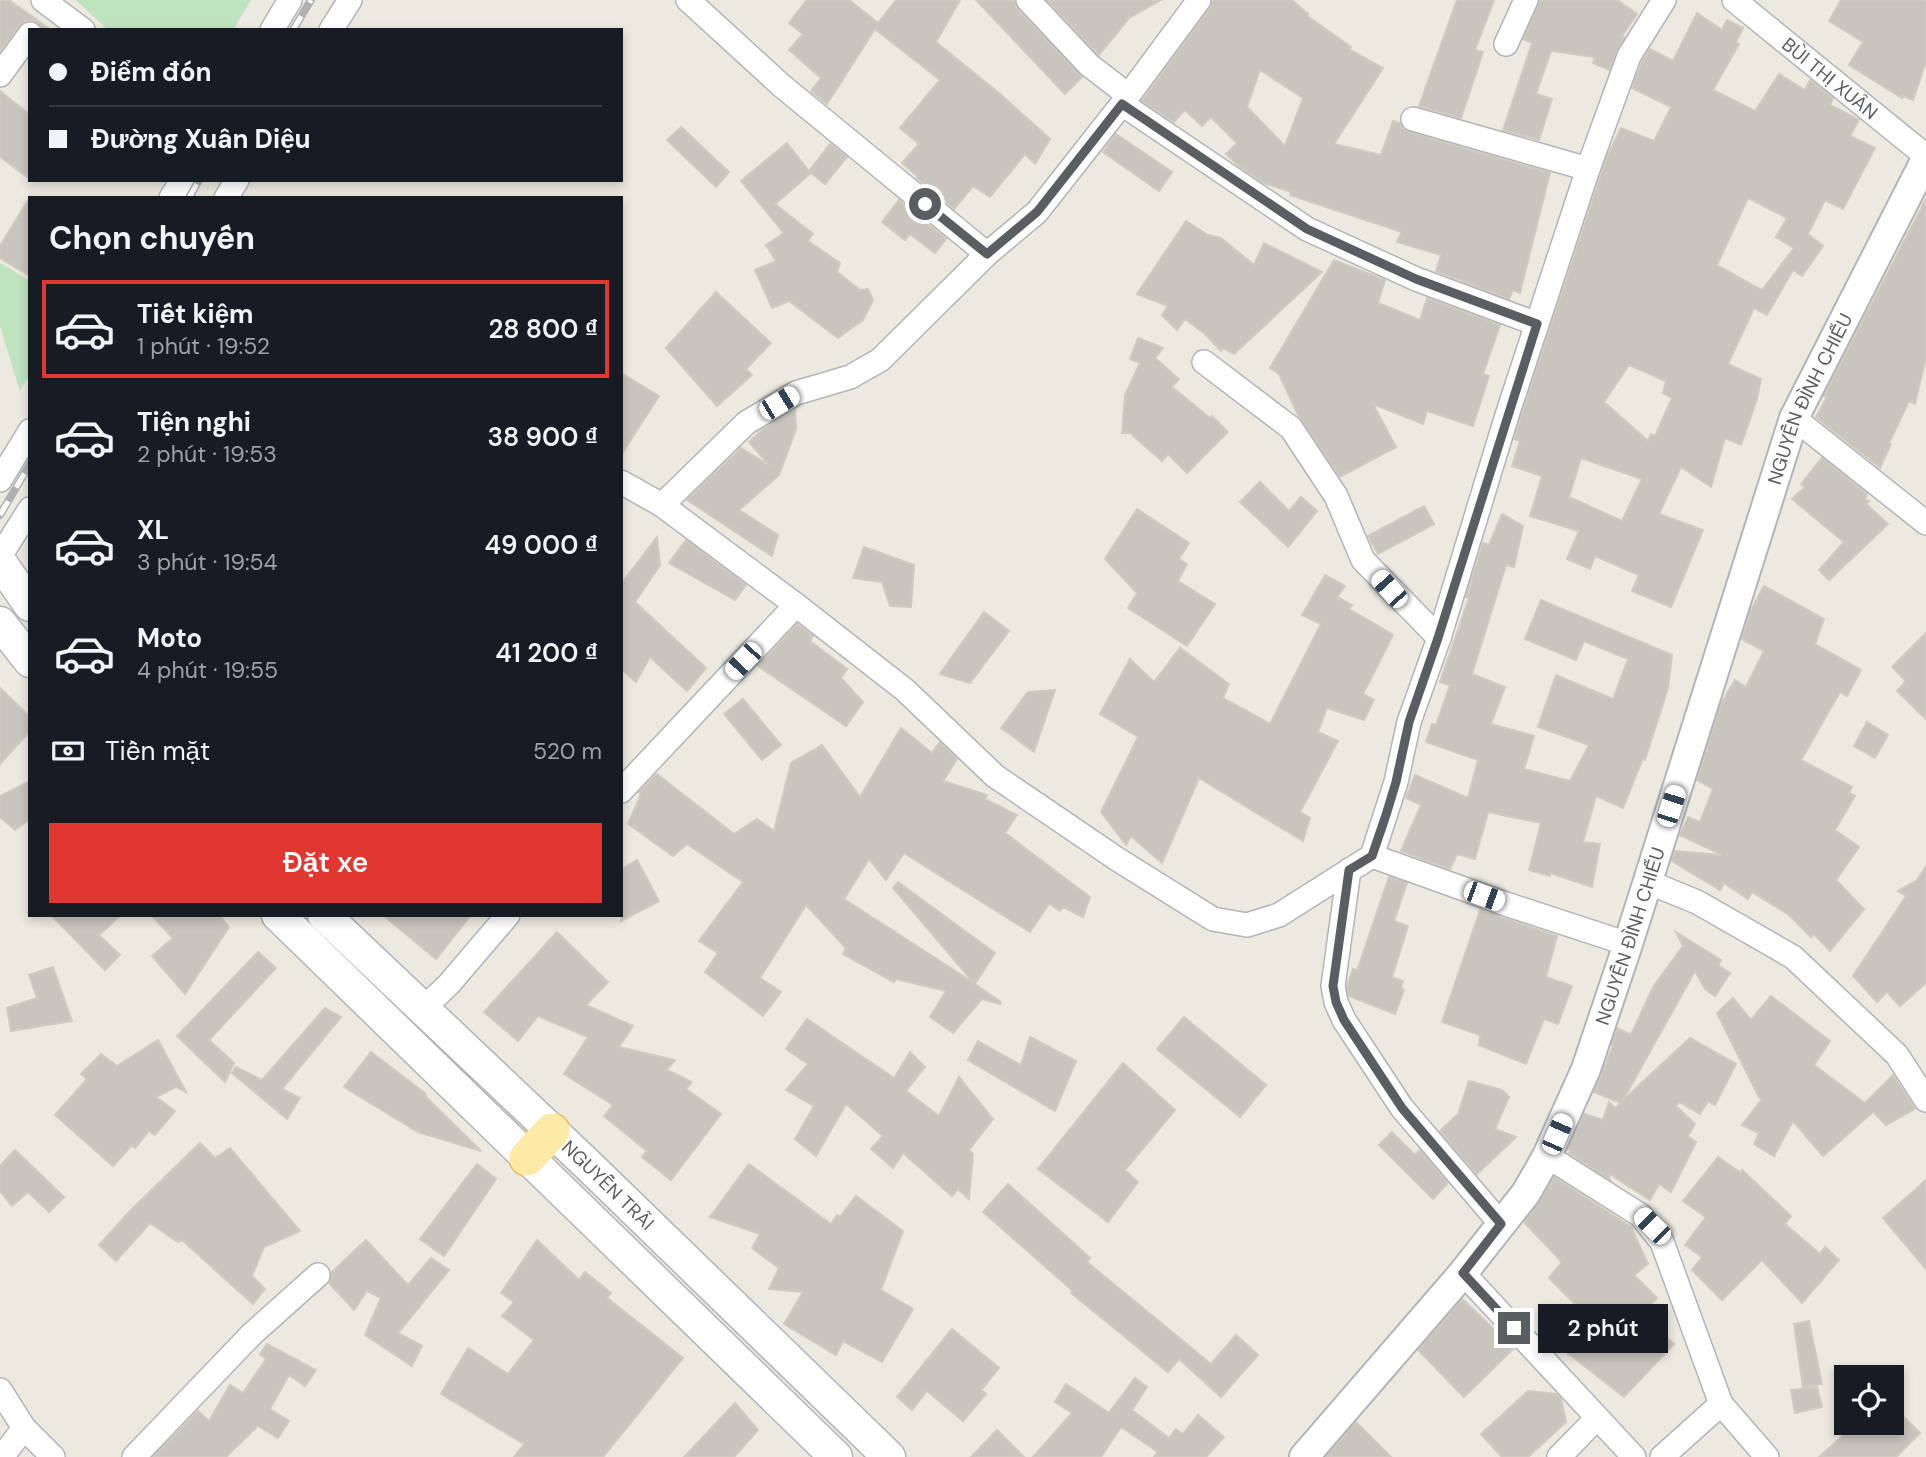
<!DOCTYPE html>
<html lang="vi">
<meta charset="utf-8">
<style>
:root{--surface:#171b24;--page:#20242c;--text:#f1f3f6;--muted:#9ea1a6;--line:#363941;--accent:#e23731}
body{margin:0;font-family:"DM Sans",sans-serif;background:var(--page);color:var(--text);height:100vh;display:flex;flex-direction:column;font-size:26px;white-space:nowrap}
*{box-sizing:border-box;margin:0}
p{font-size:23px;color:var(--muted)}
.icon{flex:none;width:38px;height:38px;fill:none;stroke:currentColor;stroke-width:2;stroke-linecap:round;stroke-linejoin:round}
.map{position:relative;flex:1;overflow:hidden}
.drawer{position:absolute;left:28px;top:196px;width:595px;height:721px;display:flex;flex-direction:column;background:var(--surface);border-radius:0px;box-shadow:0 4px 10px #0003}
.drawer>*{flex:none}
.guide{position:absolute;left:28px;top:28px;width:595px;height:154px;border-radius:0px;box-shadow:0 4px 10px #0003;display:grid;align-content:center;height:154px;padding:0 21px;background:var(--surface)}
.tools{position:absolute;left:1834px;top:1365px;display:grid;gap:14px}
.tools a{display:grid;place-items:center;width:70px;height:70px;border-radius:0px;background:var(--surface);box-shadow:0 4px 10px #0003;font-size:35px}
.end{position:absolute;width:32px;height:32px;margin:-16px;border:9px solid #5a5d61;background:#fff;box-shadow:0 0 0 4px #fff}
.from{border-radius:50%}
.bubble{position:absolute;height:49px;border-radius:0px;background:var(--surface);box-shadow:0 4px 10px #0003;font-size:23px;font-weight:600;line-height:49px;text-align:center}
.car{position:absolute;width:21px;height:42px;margin:-21px -10px;border-radius:9px;box-shadow:0 0 5px 2px #0007;background:linear-gradient(#fff 24%,#345 0 40%,#fff 0 76%,#345 0 86%,#fff 0)}
.guide b{display:flex;align-items:center;gap:24px;height:66px;font-size:26px}
.guide b+b{border-top:2px solid var(--line)}
.guide i{width:18px;height:18px;background:var(--text)}
ul{padding:0;list-style:none}
li{display:flex;align-items:center;gap:21px;height:98px;margin:0 14px 10px;padding:0 7px;border:4px solid transparent;border-radius:0px}
li div{flex:1}
li b{display:block;font-size:26px}
li em{font-style:normal;font-weight:600}
li.current{border-color:var(--accent)}
li>.icon{width:63px;height:63px;stroke-width:1.5}
h2{padding:0 21px;font-size:32px;line-height:84px}
.pay{display:flex;align-items:center;gap:18px;height:77px;padding:0 21px;font-size:26px}
.pay p{margin-inline-start:auto}
.cta{display:flex;gap:14px;margin-top:auto;padding:14px 21px}
.cta a{flex:1;height:80px;border-radius:0px;background:var(--accent);color:#fff;font-size:28px;font-weight:600;line-height:80px;text-align:center}
.map>svg:first-child{display:block}
.green{fill:#bfe3be}
.building{fill:#c8c4be;stroke:#d0cac0;stroke-width:2;fill-rule:evenodd}
.lines{fill:none;stroke-linecap:round;stroke-linejoin:round}
.minor-casing{stroke:#b2b4b8;stroke-width:26}
.tertiary-casing{stroke:#b2b4b8;stroke-width:32}
.secondary-casing{stroke:#b1b4b8;stroke-width:35}
.primary-casing{stroke:#ecbd5a;stroke-width:38}
.minor{stroke:#fff;stroke-width:23}
.tertiary{stroke:#fff;stroke-width:28}
.secondary{stroke:#fff;stroke-width:32}
.primary{stroke:#fceaa6;stroke-width:35}
.rail-casing{stroke:#b0b1b1;stroke-width:8}
.rail{stroke:#fff;stroke-width:5;stroke-dasharray:16;stroke-linecap:butt}
.route{stroke:#5a5d61;stroke-width:9}
.labels{text-anchor:middle;stroke-width:5;stroke-linejoin:round;paint-order:stroke}
.street-label{font-size:19px;fill:#5a5d61;stroke:#fff}
</style>
<div class="map">
<svg width="1926" height="1457" viewBox="0 0 1926 1457">
<rect width="100%" height="100%" fill="#ece9e1"/>
<!-- green -->
<g class="green">
<path d="M76 0H251L233 30H108Z"/>
<path d="M0 263 30 281V374L20 391 0 326Z"/>
</g>
<!-- building -->
<g class="building">
<path d="M0 0H9L51 30H43L39 23 32 20 25 21 19 26 0 51Z"/>
<path d="M807 0H849L878 23 896 0H960L936 42 1000 94 1050 139 1035 164 1025 154 990 197 973 186 954 209 917 178 918 177 902 163 919 144 900 128 940 80 875 29 827 104 811 91 821 78 789 50 803 34 789 23Z"/>
<path d="M976 0H1014L1018 10 1082 77 1065 94Z"/>
<path d="M1047 0H1161L1129 18 1099 55Z"/>
<path d="M1213 0H1292L1308 14 1307 16 1351 47 1349 49 1383 68 1334 144 1381 155 1393 121 1400 123 1403 129 1409 132 1550 173 1520 293 1513 290 1509 299 1436 271 1441 255 1397 242 1402 232 1290 195 1291 192 1264 183 1239 166 1226 154 1237 143 1211 117 1202 126 1185 110 1174 122 1142 101 1210 8ZM1260 70 1303 98 1285 146 1247 107Z"/>
<path d="M1457 0H1494L1475 50 1483 52 1461 118 1419 106Z"/>
<path d="M1540 0H1617L1637 14 1622 36 1624 37 1609 70 1593 63 1595 57 1551 51 1536 94 1552 99 1539 140 1503 130 1532 43 1523 39Z"/>
<path d="M1841 0H1926V62L1913 100 1903 96 1902 98 1849 65 1863 42 1829 21Z"/>
<path d="M1697 13 1722 30 1727 20 1743 28 1736 42 1739 44 1713 90 1755 111 1779 74 1805 90 1810 80 1833 98 1830 105 1859 120 1850 136 1875 148 1843 209 1825 200 1808 234 1823 246 1802 276 1793 270 1767 315 1754 308 1728 364 1761 379 1757 399 1741 445 1725 438 1711 487 1681 467 1659 514 1703 530 1671 607 1632 591 1639 575 1595 556 1590 569 1567 559 1579 531 1530 516 1542 476 1512 466 1520 441 1514 439 1521 416 1607 157 1621 128 1654 141 1671 107 1632 88 1642 62 1650 49 1673 61ZM1748 198 1787 218 1776 237 1794 248 1762 290 1717 265ZM1629 365 1666 381 1663 393 1672 398 1655 436 1651 434 1648 441 1604 402ZM1581 458 1642 479 1622 521 1569 497Z"/>
<path d="M0 91 30 115V179L0 157Z"/>
<path d="M681 127 729 172 716 187 667 140Z"/>
<path d="M1116 134 1172 172 1159 191 1103 152Z"/>
<path d="M787 143 809 171 830 144 847 157 825 184 811 173 775 204 813 234 808 241 840 263 837 272 860 290 868 289 873 300 863 320 838 338 789 301 772 308 755 270 776 261 766 245 784 233 741 181Z"/>
<path d="M30 197V276L0 258V246Z"/>
<path d="M1926 199V358L1915 404 1909 401 1889 443 1891 444 1880 468 1816 417 1827 397 1824 396Z"/>
<path d="M899 200 946 239 935 253 910 234 905 240 882 222Z"/>
<path d="M1186 221 1208 235 1221 238 1254 265 1264 243 1322 272 1234 354 1223 348 1221 351 1205 334 1185 319 1177 330 1162 315 1168 306 1137 294Z"/>
<path d="M1334 260 1385 280 1378 303 1420 320 1427 298 1500 325 1483 374 1489 376 1473 426 1427 411 1423 424 1373 404 1396 447 1340 477 1298 415 1279 374 1270 368Z"/>
<path d="M716 292 771 343 746 369 752 375 717 406 666 348Z"/>
<path d="M1138 338 1163 348 1155 358 1179 379 1172 387 1210 418 1212 416 1228 432 1187 473 1168 454 1162 461 1130 433H1122L1125 395 1140 363 1130 359Z"/>
<path d="M621 373 659 396 621 455Z"/>
<path d="M795 410 796 429 779 475 739 510 778 535 772 556 687 500 741 448 770 466 749 442 763 429Z"/>
<path d="M1822 458 1867 494 1865 499 1869 501 1866 504 1888 524 1829 580 1819 570 1844 542 1792 499 1805 487 1801 484Z"/>
<path d="M1260 482 1289 511 1301 497 1317 511 1288 547 1240 502Z"/>
<path d="M1424 506 1434 524 1378 554 1368 536Z"/>
<path d="M1137 509 1189 543 1179 559 1187 564 1178 581 1215 604 1187 646 1128 608 1137 593 1105 559Z"/>
<path d="M1502 514 1523 526 1514 567 1506 565 1472 674 1505 687 1491 724 1534 736 1524 769 1570 781 1589 745 1538 727 1556 675 1613 699 1628 659 1584 641 1576 660 1525 639 1541 600 1672 655 1668 688 1645 760 1643 758 1623 808 1596 796 1583 842 1600 844 1592 887 1550 873V876L1529 870 1541 823 1488 812 1475 859 1457 854 1450 869 1401 851 1421 805 1406 798 1415 775 1468 798 1478 760 1426 742 1432 724 1436 725 1450 685 1440 682 1469 598 1466 597 1483 543 1489 545Z"/>
<path d="M657 537 660 565 635 602 706 668 687 691 650 657 636 682 621 669V584Z"/>
<path d="M686 540 746 585 735 600 669 563Z"/>
<path d="M864 547 914 565 911 607 890 606 882 582 853 578Z"/>
<path d="M1325 575 1345 586 1337 597 1352 605 1349 609 1393 635 1363 694 1374 700 1364 720 1327 708 1318 732 1338 741 1300 812 1310 818 1303 841 1199 778 1162 863 1131 836 1126 845 1101 812 1138 737 1100 714 1130 659 1154 682 1180 648 1229 684 1223 698 1270 724 1321 624 1302 615Z"/>
<path d="M1764 586 1824 619 1815 644 1861 670 1847 696 1840 692 1801 760 1852 787 1849 793 1855 796 1835 830 1859 847 1836 880 1864 909 1830 951 1814 934 1811 937 1789 915 1752 892 1748 899 1724 883 1720 890 1672 861 1675 851 1722 855 1680 835 1688 817 1700 822 1713 789 1697 780 1721 704 1735 680 1746 687 1764 651 1742 639 1751 610Z"/>
<path d="M984 612 1009 631 970 683 940 674Z"/>
<path d="M797 624 813 636 810 641 847 669 841 678 863 702 846 726 758 666Z"/>
<path d="M1926 633V719L1897 691 1906 681 1892 667Z"/>
<path d="M0 688 30 717V731L0 764Z"/>
<path d="M1055 690 1034 752 1001 728 1028 692Z"/>
<path d="M743 699 781 745 762 760 724 714Z"/>
<path d="M1867 722 1888 735 1875 758 1854 746Z"/>
<path d="M901 728 932 753 940 742 957 759 943 781 987 795 985 799 1017 815 1005 833 1090 897 1083 917 1063 907 1060 911 1049 904 1030 932 904 853 886 880 869 859 844 899 974 983 893 888 898 882 995 953 975 984 1001 1002 1000 1004 982 999 953 1033 930 1017 946 991 896 979 894 982 843 954 846 948 806 905 760 978 781 992 763 1016 705 972 718 953 699 941 743 882 687 844 673 856 628 824 641 794 639 792 657 774 734 834 757 819 774 831 791 763 822 745 860 797Z"/>
<path d="M30 781V819L15 830 0 817V796Z"/>
<path d="M637 860 659 901 621 921V870Z"/>
<path d="M1926 866V983L1900 1006 1887 992 1877 1002 1853 976 1906 896 1898 891 1917 880Z"/>
<path d="M1389 877 1407 883 1394 921 1408 926 1392 977 1403 981 1401 988 1404 990 1395 1014 1349 996 1347 986 1353 969 1357 971Z"/>
<path d="M1480 910 1557 936 1546 977 1572 986 1558 1024 1544 1019 1526 1064 1479 1045 1480 1035 1442 1022Z"/>
<path d="M51 915H121L99 935 120 955 105 970Z"/>
<path d="M151 915H219L229 927 185 994 152 956 173 938Z"/>
<path d="M383 915H471L436 959Z"/>
<path d="M557 932 608 982 586 1005 633 1026 619 1047 675 1060 667 1070 692 1082 686 1089 721 1114 671 1180 642 1157 647 1151 604 1116 613 1105 564 1074 588 1037 538 1016 518 1041 484 1012Z"/>
<path d="M1676 932 1721 960 1718 965 1730 973 1715 996 1705 989 1695 971 1623 1100 1690 1038 1736 1064 1715 1105 1708 1101 1700 1114 1679 1102 1676 1106 1695 1124 1688 1136 1696 1142 1671 1192 1659 1184 1650 1200 1608 1173 1610 1180 1569 1153 1571 1151 1568 1149 1584 1114 1603 1120 1609 1102 1615 1108 1621 1103 1594 1092 1613 1046 1611 1045 1617 1028 1631 1035 1653 987 1683 946Z"/>
<path d="M258 952 276 968 209 1040 234 1063 225 1082 177 1036Z"/>
<path d="M53 967 72 1021 11 1031 7 1008 37 998 29 975Z"/>
<path d="M1771 996 1830 1041 1814 1065 1865 1103 1893 1075 1915 1109 1886 1125 1873 1112 1823 1156 1793 1121 1774 1156 1754 1144 1759 1133 1742 1125 1762 1099 1759 1097 1717 1013 1733 998 1751 1020Z"/>
<path d="M325 1008 341 1017 282 1089 300 1098 287 1119 232 1073 236 1067 262 1080Z"/>
<path d="M1184 1017 1266 1085 1240 1117 1157 1049Z"/>
<path d="M807 1019 894 1078 910 1052 925 1067 906 1091 939 1116 959 1077 993 1119 969 1150 973 1154 969 1199 958 1189 952 1196 903 1153 893 1168 871 1149 883 1136 846 1104 816 1156 795 1139 814 1106 786 1090 808 1064 786 1049Z"/>
<path d="M1030 1037 1076 1061 1055 1111 968 1060 978 1041 1021 1065Z"/>
<path d="M158 1040 186 1092 176 1087 156 1097 175 1111 155 1135 149 1131 135 1148 132 1145 113 1166 55 1115 87 1079 81 1074 101 1054 117 1066Z"/>
<path d="M371 1052 426 1094 425 1096 481 1151 418 1132 344 1087Z"/>
<path d="M1123 1063 1175 1110 1125 1170 1138 1182 1108 1222 1038 1169Z"/>
<path d="M1469 1081 1502 1090 1509 1097 1495 1129 1516 1137 1477 1174 1440 1131 1458 1114Z"/>
<path d="M1392 1132 1415 1155 1420 1150 1448 1183 1433 1199 1379 1145Z"/>
<path d="M200 1143 215 1158 230 1148 300 1231 264 1247 252 1276 265 1289 253 1304 182 1240 178 1242 150 1223 116 1261 99 1245 131 1210Z"/>
<path d="M15 1150 64 1197 49 1212 28 1192 12 1206 0 1191V1166Z"/>
<path d="M1718 1157 1741 1173 1742 1170 1791 1216 1785 1224 1820 1254 1825 1247 1839 1260 1802 1303 1762 1260 1722 1300 1692 1270 1702 1257 1685 1245 1706 1217 1683 1201Z"/>
<path d="M477 1164 496 1179 444 1256 420 1239Z"/>
<path d="M749 1164 831 1224 837 1215 840 1217 856 1196 903 1231 881 1290 913 1309 882 1362 843 1341 836 1355 784 1324 803 1292 769 1289 779 1268 752 1248 760 1234 710 1217Z"/>
<path d="M1554 1177 1631 1227 1648 1264 1634 1275 1657 1298 1642 1314 1674 1344 1624 1397 1564 1350 1591 1320 1549 1278 1562 1262 1524 1222 1540 1201Z"/>
<path d="M1926 1180V1269L1883 1218Z"/>
<path d="M1008 1184 1090 1258 1087 1262 1211 1364 1236 1335 1258 1355 1221 1397 1179 1359 1168 1372 1071 1293 1073 1291 983 1212Z"/>
<path d="M366 1240 408 1285 431 1258 449 1270 398 1333 422 1346 412 1366 365 1335 381 1298 367 1291 354 1310 329 1283 332 1272Z"/>
<path d="M537 1240 579 1280 585 1272 611 1293 607 1298 683 1358 603 1457H514L524 1444 441 1394 468 1348 508 1374 534 1340 502 1316 514 1302 501 1293Z"/>
<path d="M1462 1299 1514 1348 1464 1397 1418 1350Z"/>
<path d="M1809 1321 1822 1384 1803 1387 1794 1324Z"/>
<path d="M952 1329 999 1368 981 1390 986 1394 963 1421 927 1391 912 1410 897 1397Z"/>
<path d="M267 1344 316 1370 305 1386 289 1375 270 1409 289 1421 278 1438 258 1426 226 1457H153L198 1411 209 1421 230 1385 243 1393 266 1359 260 1354Z"/>
<path d="M1135 1378 1147 1387 1132 1410 1169 1438 1176 1429 1183 1434 1198 1415 1224 1437 1206 1457H1154L1158 1452 1121 1427 1101 1457H1033L1072 1413 1055 1402 1066 1384 1109 1413Z"/>
<path d="M1817 1387 1822 1407 1795 1413 1791 1390Z"/>
<path d="M1528 1391 1556 1394 1561 1399 1566 1422 1528 1457H1502L1481 1434Z"/>
<path d="M735 1403 758 1430 734 1457H684Z"/>
<path d="M1900 1413 1920 1433 1896 1457H1819L1857 1423H1874L1882 1431Z"/>
<path d="M1356 1422 1391 1457H1326Z"/>
<path d="M997 1430 1024 1457H971Z"/>
</g>
<g class="lines">
<!-- minor casing -->
<g class="minor-casing">
<g id="minor">
<path d="M43 0 83 30"/>
<path d="M688 0 782 86 987 254"/>
<path d="M1028 0 1089 65 1128 95"/>
<path id="s1" d="M1734 0 1926 156"/>
<path d="M272 30 290 0"/>
<path d="M331 30 350 0"/>
<path d="M1506 44 1526 0"/>
<path d="M0 75 30 34"/>
<path d="M1122 104 1307 229 1416 279 1537 324"/>
<path d="M1413 119 1588 169"/>
<path d="M171 198 182 180"/>
<path d="M226 198 237 180"/>
<path d="M1204 362 1291 428 1336 496 1363 560 1439 638"/>
<path d="M1794 418 1926 523"/>
<path d="M0 480 30 431"/>
<path d="M621 482 662 505 796 605 905 690 995 776 1117 859 1213 919 1247 925 1279 915 1372 856 1396 782 1409 722 1439 638 1508 412 1588 169 1629 56 1664 0"/>
<path d="M662 505 746 423 796 393 850 377 880 360 987 254 1037 212 1122 104 1199 0"/>
<path d="M0 556 30 509"/>
<path d="M621 791 796 605"/>
<path d="M1372 856 1506 904 1628 944"/>
<path d="M1349 870 1333 986 1336 1002 1344 1020 1402 1108 1501 1224"/>
<path d="M1648 882 1697 902 1793 957 1897 1055 1926 1100"/>
<path d="M423 1009 449 984 508 915"/>
<path d="M1547 1156 1640 1215 1662 1242 1721 1404 1767 1457"/>
<path d="M1463 1273 1634 1457"/>
<path d="M0 1390 24 1428 53 1457"/>
<path d="M2 1457 24 1428"/>
<path d="M134 1457 252 1334 318 1275"/>
<path d="M1559 1457 1597 1418"/>
<path d="M1662 1457 1721 1404"/>
</g>
</g>
<!-- tertiary casing -->
<g class="tertiary-casing">
<g id="tertiary">
<path id="s2" d="M1304 1457 1463 1273 1526 1193 1547 1156 1586 1069 1628 944 1794 418 1926 159"/>
</g>
</g>
<!-- secondary casing -->
<g class="secondary-casing">
<g id="secondary">
<path d="M0 562 30 605"/>
<path d="M0 623 30 661"/>
<path d="M278 915 836 1457"/>
<path id="s3" d="M324 915 589 1166 889 1457"/>
</g>
</g>
<!-- primary casing -->
<g class="primary-casing">
<path id="primary" d="M527 1158 552 1131"/>
</g>
<!-- minor -->
<use href="#minor" class="minor"/>
<!-- tertiary -->
<use href="#tertiary" class="tertiary"/>
<!-- secondary -->
<use href="#secondary" class="secondary"/>
<!-- primary -->
<use href="#primary" class="primary"/>
<!-- rail casing -->
<g class="rail-casing">
<g id="rail">
<path d="M293 30 311 0"/>
<path d="M189 198 199 180"/>
<path d="M0 515 30 464"/>
</g>
</g>
<!-- rail -->
<use href="#rail" class="rail"/>
</g>
<g class="lines">
<!-- route -->
<path class="route" d="M925 204 987 254 1037 212 1122 104 1307 229 1416 279 1537 324 1438 638 1409 722 1396 782 1386 815 1372 856 1349 870 1333 986 1336 1002 1344 1020 1402 1108 1501 1224 1463 1273 1514 1328"/>
</g>
<g class="labels">
<!-- street labels -->
<g class="street-label">
<text dy="7" stroke="none"><textPath href="#s1" startOffset="124">BÙI THỊ XUÂN</textPath></text>
<text dy="7" stroke="none"><textPath href="#s2" startOffset="1190">NGUYỄN ĐÌNH CHIỂU</textPath></text>
<text dy="7" stroke="none"><textPath href="#s2" startOffset="623">NGUYỄN ĐÌNH CHIỂU</textPath></text>
<text dy="7" stroke="none"><textPath href="#s3" startOffset="392">NGUYỄN TRÃI</textPath></text>
</g>
</g>
</svg>
<div class="tools">
<a><svg class="icon" aria-label="locate" viewBox="0 0 24 24"><circle cx="12" cy="12" r="6"/><path d="M12 2v4M12 18v4M2 12h4M18 12h4"/></svg></a>
</div>
<i class="end from" style="left:925px;top:204px"></i>
<i class="end" style="left:1514px;top:1328px"></i>
<div class="bubble" style="left:1538px;top:1304px;width:130px">2 phút</div>
<i class="car" style="left:779px;top:403px;rotate:59deg"></i>
<i class="car" style="left:1389px;top:589px;rotate:318deg"></i>
<i class="car" style="left:743px;top:661px;rotate:223deg"></i>
<i class="car" style="left:1671px;top:806px;rotate:18deg"></i>
<i class="car" style="left:1484px;top:896px;rotate:110deg"></i>
<i class="car" style="left:1557px;top:1134px;rotate:24deg"></i>
<i class="car" style="left:1652px;top:1226px;rotate:315deg"></i>
<div class="guide">
<b><i class="from"></i>Điểm đón</b>
<b><i></i>Đường Xuân Diệu</b>
</div>
<section class="drawer">
<h2>Chọn chuyến</h2>
<ul>
<li class="current"><svg class="icon" aria-label="car" viewBox="0 0 24 24"><path d="M5 17H2v-5l4-1 3-4h7l3 4 3 1v5h-3M9 17h6M6 11h13"/><circle cx="7" cy="17" r="2"/><circle cx="17" cy="17" r="2"/></svg><div><b>Tiết kiệm</b><p>1 phút · 19:52</p></div><em>28 800 ₫</em></li>
<li><svg class="icon" aria-label="car" viewBox="0 0 24 24"><path d="M5 17H2v-5l4-1 3-4h7l3 4 3 1v5h-3M9 17h6M6 11h13"/><circle cx="7" cy="17" r="2"/><circle cx="17" cy="17" r="2"/></svg><div><b>Tiện nghi</b><p>2 phút · 19:53</p></div><em>38 900 ₫</em></li>
<li><svg class="icon" aria-label="car" viewBox="0 0 24 24"><path d="M5 17H2v-5l4-1 3-4h7l3 4 3 1v5h-3M9 17h6M6 11h13"/><circle cx="7" cy="17" r="2"/><circle cx="17" cy="17" r="2"/></svg><div><b>XL</b><p>3 phút · 19:54</p></div><em>49 000 ₫</em></li>
<li><svg class="icon" aria-label="car" viewBox="0 0 24 24"><path d="M5 17H2v-5l4-1 3-4h7l3 4 3 1v5h-3M9 17h6M6 11h13"/><circle cx="7" cy="17" r="2"/><circle cx="17" cy="17" r="2"/></svg><div><b>Moto</b><p>4 phút · 19:55</p></div><em>41 200 ₫</em></li>
</ul>
<div class="pay"><svg class="icon" aria-label="cash" viewBox="0 0 24 24"><path d="M3 7h18v10H3z"/><circle cx="12" cy="12" r="2"/></svg>Tiền mặt<p>520 m</p></div>
<div class="cta"><a>Đặt xe</a></div>
</section>
</div>
